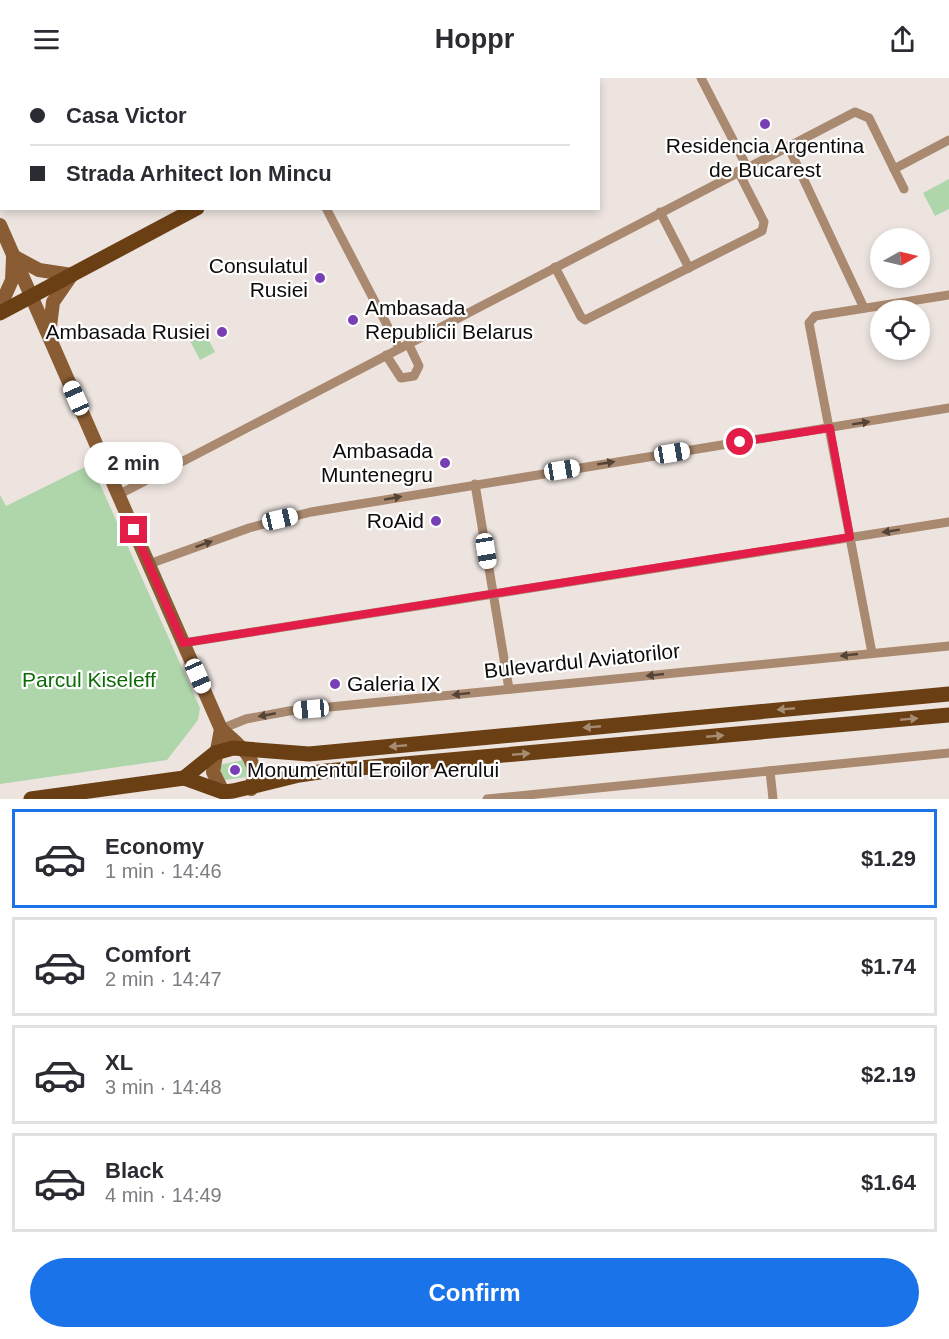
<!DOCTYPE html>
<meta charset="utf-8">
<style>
:root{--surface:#fff;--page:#f2f2f3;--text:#2b2b33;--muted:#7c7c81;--line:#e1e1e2;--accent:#1a73e8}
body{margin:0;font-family:Arial,sans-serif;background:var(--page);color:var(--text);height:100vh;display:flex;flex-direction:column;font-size:22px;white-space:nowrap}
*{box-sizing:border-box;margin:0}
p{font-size:20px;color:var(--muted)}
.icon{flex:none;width:33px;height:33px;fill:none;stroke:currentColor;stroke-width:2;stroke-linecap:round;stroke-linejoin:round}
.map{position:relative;height:721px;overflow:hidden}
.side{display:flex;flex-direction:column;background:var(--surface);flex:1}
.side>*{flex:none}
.hud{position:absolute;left:0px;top:0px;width:600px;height:132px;box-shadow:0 3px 9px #0003;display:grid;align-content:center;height:132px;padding:0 30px;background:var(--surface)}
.needle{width:39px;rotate:82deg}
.controls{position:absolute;left:870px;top:150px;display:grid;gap:12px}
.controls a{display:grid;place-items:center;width:60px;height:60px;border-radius:50%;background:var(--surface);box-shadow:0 3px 9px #0003;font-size:30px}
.end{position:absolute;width:27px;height:27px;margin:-14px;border:8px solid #e11d48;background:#fff;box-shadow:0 0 0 3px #fff}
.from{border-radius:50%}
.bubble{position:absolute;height:42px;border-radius:21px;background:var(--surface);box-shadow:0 3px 9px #0003;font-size:20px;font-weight:700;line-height:42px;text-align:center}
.car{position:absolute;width:18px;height:36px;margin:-18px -9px;border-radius:8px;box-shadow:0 0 4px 2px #0007;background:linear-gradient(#fff 24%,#345 0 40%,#fff 0 76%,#345 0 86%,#fff 0)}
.hud b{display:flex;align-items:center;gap:21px;height:57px;font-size:22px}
.hud b+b{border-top:2px solid var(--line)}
.hud i{width:15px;height:15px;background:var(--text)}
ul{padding:10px 0 0;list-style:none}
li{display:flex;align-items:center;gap:18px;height:99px;margin:0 12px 9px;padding:0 18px;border:3px solid var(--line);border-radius:0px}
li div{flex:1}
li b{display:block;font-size:22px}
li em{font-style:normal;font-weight:700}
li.active{border-color:var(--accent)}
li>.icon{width:54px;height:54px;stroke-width:1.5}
.cta{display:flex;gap:12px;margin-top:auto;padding:12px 30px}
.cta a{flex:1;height:69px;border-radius:36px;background:var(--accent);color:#fff;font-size:24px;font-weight:700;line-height:69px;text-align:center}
header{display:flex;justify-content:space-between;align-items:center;height:78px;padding:0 30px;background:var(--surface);font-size:27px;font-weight:700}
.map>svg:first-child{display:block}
.green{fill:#aed6aa}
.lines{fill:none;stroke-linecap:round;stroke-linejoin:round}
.street{stroke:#a9896f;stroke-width:9}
.secondary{stroke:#895c33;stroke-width:14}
.primary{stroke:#6a3f14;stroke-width:15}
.oneway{fill:#544437}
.oneway2{fill:#a68c72}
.route{stroke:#e11d48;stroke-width:8}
.poi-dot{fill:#783fb5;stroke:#fff;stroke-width:2}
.labels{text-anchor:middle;stroke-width:4.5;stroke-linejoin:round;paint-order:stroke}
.poi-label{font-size:21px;fill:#0e0b0a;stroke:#fff;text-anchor:end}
.street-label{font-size:21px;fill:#0e0b0a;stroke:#fff}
.park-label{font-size:21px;fill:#0d6b05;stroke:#fff}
</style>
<header><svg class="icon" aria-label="menu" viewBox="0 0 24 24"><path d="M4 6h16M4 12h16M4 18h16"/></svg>Hoppr<svg class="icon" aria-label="share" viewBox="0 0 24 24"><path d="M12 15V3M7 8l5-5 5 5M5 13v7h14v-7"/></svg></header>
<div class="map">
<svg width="949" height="721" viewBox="0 0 949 721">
<rect width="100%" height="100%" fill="#ede4e0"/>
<!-- green -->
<g class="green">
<path d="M949 101V131L935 138 923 115Z"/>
<path d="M202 249 215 274 200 282 187 257Z"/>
<path d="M91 386 200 630 198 642 167 682 0 706V417L6 428Z"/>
<path d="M244 682 249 695 247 699 225 702 221 699 220 689 223 686Z"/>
</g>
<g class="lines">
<!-- street -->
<g class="street">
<path d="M701 0 747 89"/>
<path d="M15 2 18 0"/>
<path d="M0 10 2 9"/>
<path d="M788 68 864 230"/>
<path d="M894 91 904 111"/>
<path d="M326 130 399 270"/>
<path d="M660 134 689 190"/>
<path d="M555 189 581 239 585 242 762 153 764 144 738 93"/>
<path d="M386 277 401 300 414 298 419 288 408 265"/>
<path d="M475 406 509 611"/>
<path d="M118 417 855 34 869 40 894 91 949 62"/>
<path d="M149 486 249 450 311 434 949 330"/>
<path d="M183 565 949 444"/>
<path d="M872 575 809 245 815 238 949 217"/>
<path d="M221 651 246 641 289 633 949 568"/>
<path d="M770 693 773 721"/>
<path d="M487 721 949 675"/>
</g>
<!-- secondary -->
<g class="secondary">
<path d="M0 147 221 651C241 669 262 682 251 711"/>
<path d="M13 178 39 192 72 197"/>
<path d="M0 229 12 202 13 180"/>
<path d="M49 257 53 224 71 198"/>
<path d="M221 651 213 694 223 714"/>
</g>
<!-- primary -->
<g class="primary">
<path d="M444 2 446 0"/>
<path d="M0 235 197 130"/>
<path d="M184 700 215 675 233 670 309 676 949 616"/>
<path d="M31 721 184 700 223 714 233 713 299 697 326 693 949 637"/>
</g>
</g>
<!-- one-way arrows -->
<defs><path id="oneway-solid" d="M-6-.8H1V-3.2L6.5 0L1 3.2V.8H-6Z" transform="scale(1.5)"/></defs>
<g class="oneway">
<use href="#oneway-solid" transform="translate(861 345) rotate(-9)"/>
<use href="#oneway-solid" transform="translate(606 385) rotate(-9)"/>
<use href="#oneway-solid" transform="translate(393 420) rotate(-10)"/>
<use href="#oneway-solid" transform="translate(891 453) rotate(171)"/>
<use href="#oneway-solid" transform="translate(204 466) rotate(-20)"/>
<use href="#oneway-solid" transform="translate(849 577) rotate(174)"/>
<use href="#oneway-solid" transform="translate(655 597) rotate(174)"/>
<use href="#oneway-solid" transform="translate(461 616) rotate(174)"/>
<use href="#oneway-solid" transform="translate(267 637) rotate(169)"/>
</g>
<g class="oneway2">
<use href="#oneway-solid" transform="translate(786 631) rotate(175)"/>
<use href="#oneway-solid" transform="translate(909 641) rotate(-5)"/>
<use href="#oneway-solid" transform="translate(592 649) rotate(175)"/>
<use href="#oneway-solid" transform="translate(715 658) rotate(-5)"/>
<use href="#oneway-solid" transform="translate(398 668) rotate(175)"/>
<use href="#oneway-solid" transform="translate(521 676) rotate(-5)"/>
</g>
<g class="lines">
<!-- route -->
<path class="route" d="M134 452 183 565 850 459 830 350 740 364"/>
</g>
<!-- markers -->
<g class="poi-dot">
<circle cx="765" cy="46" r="6"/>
<circle cx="320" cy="200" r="6"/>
<circle cx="353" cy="242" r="6"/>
<circle cx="222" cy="254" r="6"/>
<circle cx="445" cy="385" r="6"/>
<circle cx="436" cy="443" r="6"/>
<circle cx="335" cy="606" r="6"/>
<circle cx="235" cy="692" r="6"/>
</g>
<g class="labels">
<!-- poi labels -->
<g class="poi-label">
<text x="765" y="75" text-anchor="middle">Residencia Argentina<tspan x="765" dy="24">de Bucarest</tspan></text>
<text x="308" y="195">Consulatul<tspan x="308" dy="24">Rusiei</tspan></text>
<text x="365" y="237" text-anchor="start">Ambasada<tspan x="365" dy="24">Republicii Belarus</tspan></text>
<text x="210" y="261">Ambasada Rusiei</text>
<text x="433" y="380">Ambasada<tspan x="433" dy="24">Muntenegru</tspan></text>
<text x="424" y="450">RoAid</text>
<text x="347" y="613" text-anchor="start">Galeria IX</text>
<text x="247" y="699" text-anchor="start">Monumentul Eroilor Aerului</text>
</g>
<!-- street labels -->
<g class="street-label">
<text transform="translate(582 583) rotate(-6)" y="7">Bulevardul Aviatorilor</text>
</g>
<!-- park labels -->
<g class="park-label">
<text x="89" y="609">Parcul Kiseleff</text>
</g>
</g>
</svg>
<div class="controls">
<a><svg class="needle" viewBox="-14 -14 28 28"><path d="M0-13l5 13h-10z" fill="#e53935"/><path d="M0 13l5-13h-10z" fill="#7c7c81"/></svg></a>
<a><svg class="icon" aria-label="locate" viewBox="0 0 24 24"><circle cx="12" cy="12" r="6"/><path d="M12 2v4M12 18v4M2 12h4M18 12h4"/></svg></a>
</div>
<i class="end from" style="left:740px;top:364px"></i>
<i class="end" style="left:134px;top:452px"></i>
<div class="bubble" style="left:84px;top:364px;width:99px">2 min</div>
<i class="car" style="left:76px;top:320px;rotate:336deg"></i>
<i class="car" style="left:672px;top:375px;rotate:81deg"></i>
<i class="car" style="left:562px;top:392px;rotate:81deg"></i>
<i class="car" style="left:280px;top:441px;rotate:77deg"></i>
<i class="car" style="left:486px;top:473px;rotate:171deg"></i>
<i class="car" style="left:198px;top:598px;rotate:156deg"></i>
<i class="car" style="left:311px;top:631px;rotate:265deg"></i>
<div class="hud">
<b><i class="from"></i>Casa Victor</b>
<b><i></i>Strada Arhitect Ion Mincu</b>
</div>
</div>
<section class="side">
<ul>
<li class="active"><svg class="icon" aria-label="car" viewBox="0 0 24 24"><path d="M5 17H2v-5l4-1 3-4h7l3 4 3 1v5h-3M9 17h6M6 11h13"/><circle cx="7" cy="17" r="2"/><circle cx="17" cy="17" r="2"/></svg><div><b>Economy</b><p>1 min · 14:46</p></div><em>$1.29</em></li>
<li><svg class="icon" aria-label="car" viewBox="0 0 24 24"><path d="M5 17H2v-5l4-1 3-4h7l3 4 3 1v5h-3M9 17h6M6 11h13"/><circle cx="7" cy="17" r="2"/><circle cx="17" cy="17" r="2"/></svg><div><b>Comfort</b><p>2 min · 14:47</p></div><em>$1.74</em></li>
<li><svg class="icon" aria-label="car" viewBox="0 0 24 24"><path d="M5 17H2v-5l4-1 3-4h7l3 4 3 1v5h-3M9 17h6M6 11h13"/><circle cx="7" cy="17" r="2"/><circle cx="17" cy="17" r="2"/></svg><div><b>XL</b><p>3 min · 14:48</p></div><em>$2.19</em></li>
<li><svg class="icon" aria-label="car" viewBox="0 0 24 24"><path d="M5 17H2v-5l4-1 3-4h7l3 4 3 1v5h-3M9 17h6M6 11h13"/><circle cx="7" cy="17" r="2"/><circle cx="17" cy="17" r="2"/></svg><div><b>Black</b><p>4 min · 14:49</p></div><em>$1.64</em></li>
</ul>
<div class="cta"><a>Confirm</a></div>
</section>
